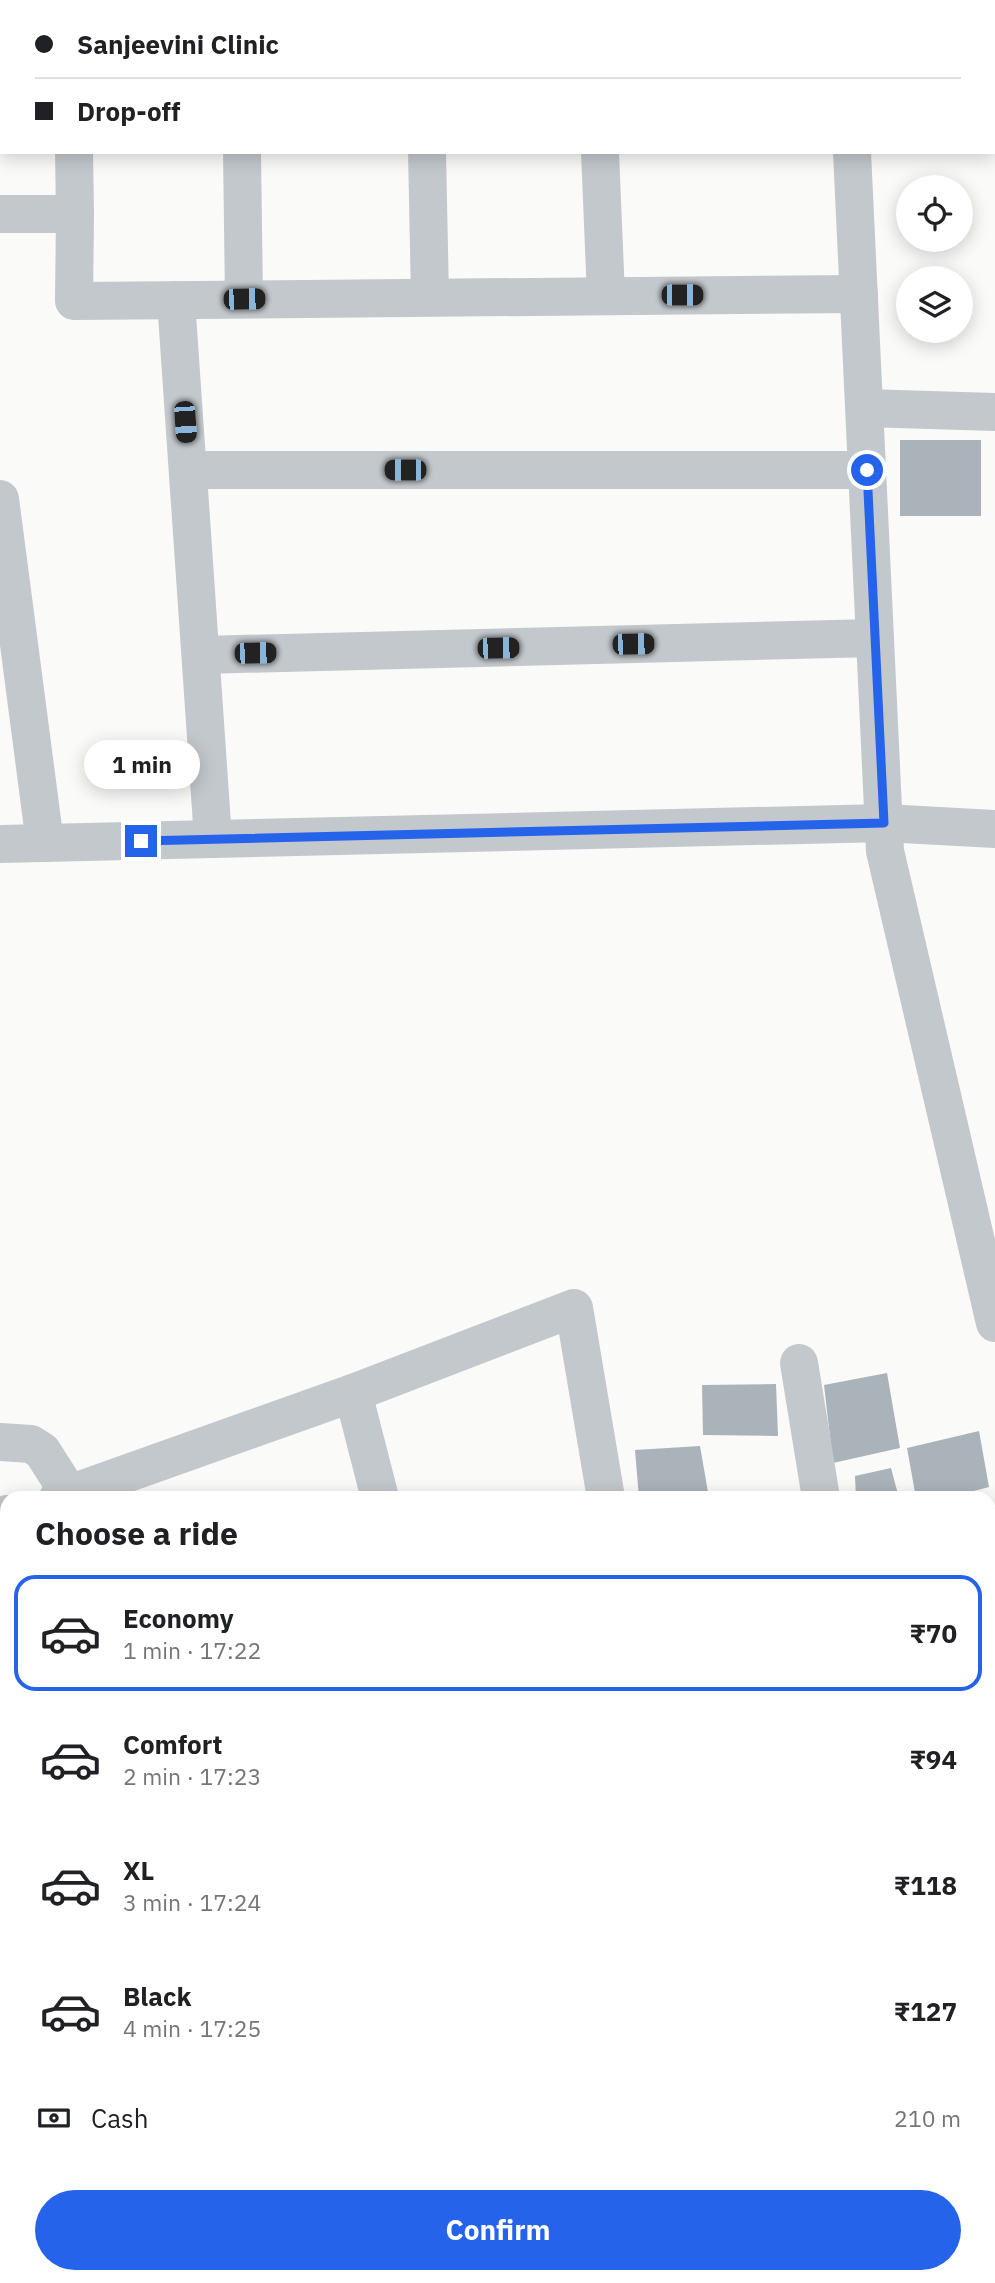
<!DOCTYPE html>
<meta charset="utf-8">
<style>
:root{--surface:#fff;--page:#f6f6f6;--text:#202124;--muted:#757577;--line:#e0e0e0;--accent:#2563eb}
body{margin:0;font-family:"IBM Plex Sans",sans-serif;background:var(--page);color:var(--text);height:100vh;display:flex;flex-direction:column;font-size:26px;white-space:nowrap}
*{box-sizing:border-box;margin:0}
p{font-size:23px;color:var(--muted)}
.icon{flex:none;width:38px;height:38px;fill:none;stroke:currentColor;stroke-width:2;stroke-linecap:round;stroke-linejoin:round}
.map{position:relative;flex:1;overflow:hidden}
.details{position:absolute;left:0px;top:1491px;width:996px;height:793px;display:flex;flex-direction:column;background:var(--surface);border-radius:21px 21px 0 0;box-shadow:0 4px 18px #0003}
.details>*{flex:none}
.top-card{position:absolute;left:0px;top:0px;width:996px;height:154px;box-shadow:0 4px 18px #0003;display:grid;align-content:center;height:154px;padding:0 35px;background:var(--surface)}
.controls{position:absolute;left:896px;top:175px;display:grid;gap:14px}
.controls a{display:grid;place-items:center;width:77px;height:77px;border-radius:50%;background:var(--surface);box-shadow:0 4px 18px #0003;font-size:35px}
.end{position:absolute;width:32px;height:32px;margin:-16px;border:9px solid #2563eb;background:#fff;box-shadow:0 0 0 4px #fff}
.from{border-radius:50%}
.bubble{position:absolute;height:49px;border-radius:24px;background:var(--surface);box-shadow:0 4px 18px #0003;font-size:23px;font-weight:800;line-height:49px;text-align:center}
.car{position:absolute;width:21px;height:42px;margin:-21px -10px;border-radius:9px;box-shadow:0 0 5px 2px #0007;background:linear-gradient(#222 24%,#8ab4d8 0 40%,#222 0 76%,#8ab4d8 0 86%,#222 0)}
.top-card b{display:flex;align-items:center;gap:24px;height:66px;font-size:26px}
.top-card b+b{border-top:2px solid var(--line)}
.top-card i{width:18px;height:18px;background:var(--text)}
ul{padding:0;list-style:none}
li{display:flex;align-items:center;gap:21px;height:116px;margin:0 14px 10px;padding:0 21px;border:4px solid transparent;border-radius:21px}
li div{flex:1}
li b{display:block;font-size:26px}
li em{font-style:normal;font-weight:800}
li.current{border-color:var(--accent)}
li>.icon{width:63px;height:63px;stroke-width:1.5}
h2{padding:0 35px;font-size:32px;line-height:84px}
.pay{display:flex;align-items:center;gap:18px;height:77px;padding:0 35px;font-size:26px}
.pay p{margin-inline-start:auto}
.action{display:flex;gap:14px;margin-top:auto;padding:14px 35px}
.action a{flex:1;height:80px;border-radius:42px;background:var(--accent);color:#fff;font-size:28px;font-weight:800;line-height:80px;text-align:center}
.map>svg:first-child{display:block}
.building{fill:#aab3b9}
.lines{fill:none;stroke-linecap:round;stroke-linejoin:round}
.minor{stroke:#c3c8cc;stroke-width:38}
.route{stroke:#2563eb;stroke-width:9}
</style>
<div class="map">
<svg width="995" height="2283" viewBox="0 0 995 2283">
<rect width="100%" height="100%" fill="#fafaf8"/>
<!-- building -->
<g class="building">
<rect x="900" y="440" width="81" height="76"/>
<path d="M887 1373 900 1448 833 1463 824 1385Z"/>
<path d="M776 1384 778 1436 703 1435 702 1385Z"/>
<path d="M979 1431 989 1487 947 1498H916L907 1448Z"/>
<path d="M700 1446 709 1498H639L635 1450Z"/>
<path d="M891 1468 899 1498H856L855 1476Z"/>
<path d="M795 2277H868L869 2283H796Z"/>
<path d="M876 2277H939L940 2283H877Z"/>
</g>
<g class="lines">
<!-- minor -->
<g class="minor">
<path d="M70 0V2"/>
<path d="M240 0V2"/>
<path d="M423 0V2"/>
<path d="M594 0 595 2"/>
<path d="M845 0V2"/>
<path d="M0 35H2"/>
<path d="M74 152 75 214"/>
<path d="M242 152 244 299"/>
<path d="M427 152 430 297"/>
<path d="M600 152 606 296"/>
<path d="M852 152 885 851 995 1323"/>
<path d="M0 214H75L74 301 859 294"/>
<path d="M176 300 213 839"/>
<path d="M865 408 995 412"/>
<path d="M188 470H867"/>
<path d="M0 499 45 843"/>
<path d="M201 655 875 638"/>
<path d="M0 844 884 823 995 829"/>
<path d="M799 1363 821 1498"/>
<path d="M353 1393 380 1498"/>
<path d="M0 1442 31 1444 42 1451 72 1498"/>
<path d="M58 1498 353 1393 574 1308 606 1498"/>
<path d="M0 1517 7 1514"/>
<path d="M0 1694 7 1692"/>
<path d="M989 1762H995"/>
<path d="M0 1878 7 1902"/>
<path d="M0 2152 7 2150"/>
<path d="M309 2277 311 2283"/>
<path d="M983 2277V2283"/>
</g>
</g>
<g class="lines">
<!-- route -->
<path class="route" d="M141 841 884 823 867 470"/>
</g>
</svg>
<div class="controls">
<a><svg class="icon" aria-label="locate" viewBox="0 0 24 24"><circle cx="12" cy="12" r="6"/><path d="M12 2v4M12 18v4M2 12h4M18 12h4"/></svg></a>
<a><svg class="icon" aria-label="layers" viewBox="0 0 24 24"><path d="M12 4l9 5-9 5-9-5zM3 14l9 5 9-5"/></svg></a>
</div>
<i class="end from" style="left:867px;top:470px"></i>
<i class="end" style="left:141px;top:841px"></i>
<div class="bubble" style="left:84px;top:740px;width:116px">1 min</div>
<i class="car" style="left:682px;top:295px;rotate:90deg"></i>
<i class="car" style="left:244px;top:299px;rotate:89deg"></i>
<i class="car" style="left:185px;top:422px;rotate:176deg"></i>
<i class="car" style="left:405px;top:470px;rotate:270deg"></i>
<i class="car" style="left:633px;top:644px;rotate:89deg"></i>
<i class="car" style="left:498px;top:648px;rotate:89deg"></i>
<i class="car" style="left:255px;top:653px;rotate:89deg"></i>
<div class="top-card">
<b><i class="from"></i>Sanjeevini Clinic</b>
<b><i></i>Drop-off</b>
</div>
<section class="details">
<h2>Choose a ride</h2>
<ul>
<li class="current"><svg class="icon" aria-label="car" viewBox="0 0 24 24"><path d="M5 17H2v-5l4-1 3-4h7l3 4 3 1v5h-3M9 17h6M6 11h13"/><circle cx="7" cy="17" r="2"/><circle cx="17" cy="17" r="2"/></svg><div><b>Economy</b><p>1 min · 17:22</p></div><em>₹70</em></li>
<li><svg class="icon" aria-label="car" viewBox="0 0 24 24"><path d="M5 17H2v-5l4-1 3-4h7l3 4 3 1v5h-3M9 17h6M6 11h13"/><circle cx="7" cy="17" r="2"/><circle cx="17" cy="17" r="2"/></svg><div><b>Comfort</b><p>2 min · 17:23</p></div><em>₹94</em></li>
<li><svg class="icon" aria-label="car" viewBox="0 0 24 24"><path d="M5 17H2v-5l4-1 3-4h7l3 4 3 1v5h-3M9 17h6M6 11h13"/><circle cx="7" cy="17" r="2"/><circle cx="17" cy="17" r="2"/></svg><div><b>XL</b><p>3 min · 17:24</p></div><em>₹118</em></li>
<li><svg class="icon" aria-label="car" viewBox="0 0 24 24"><path d="M5 17H2v-5l4-1 3-4h7l3 4 3 1v5h-3M9 17h6M6 11h13"/><circle cx="7" cy="17" r="2"/><circle cx="17" cy="17" r="2"/></svg><div><b>Black</b><p>4 min · 17:25</p></div><em>₹127</em></li>
</ul>
<div class="pay"><svg class="icon" aria-label="cash" viewBox="0 0 24 24"><path d="M3 7h18v10H3z"/><circle cx="12" cy="12" r="2"/></svg>Cash<p>210 m</p></div>
<div class="action"><a>Confirm</a></div>
</section>
</div>
